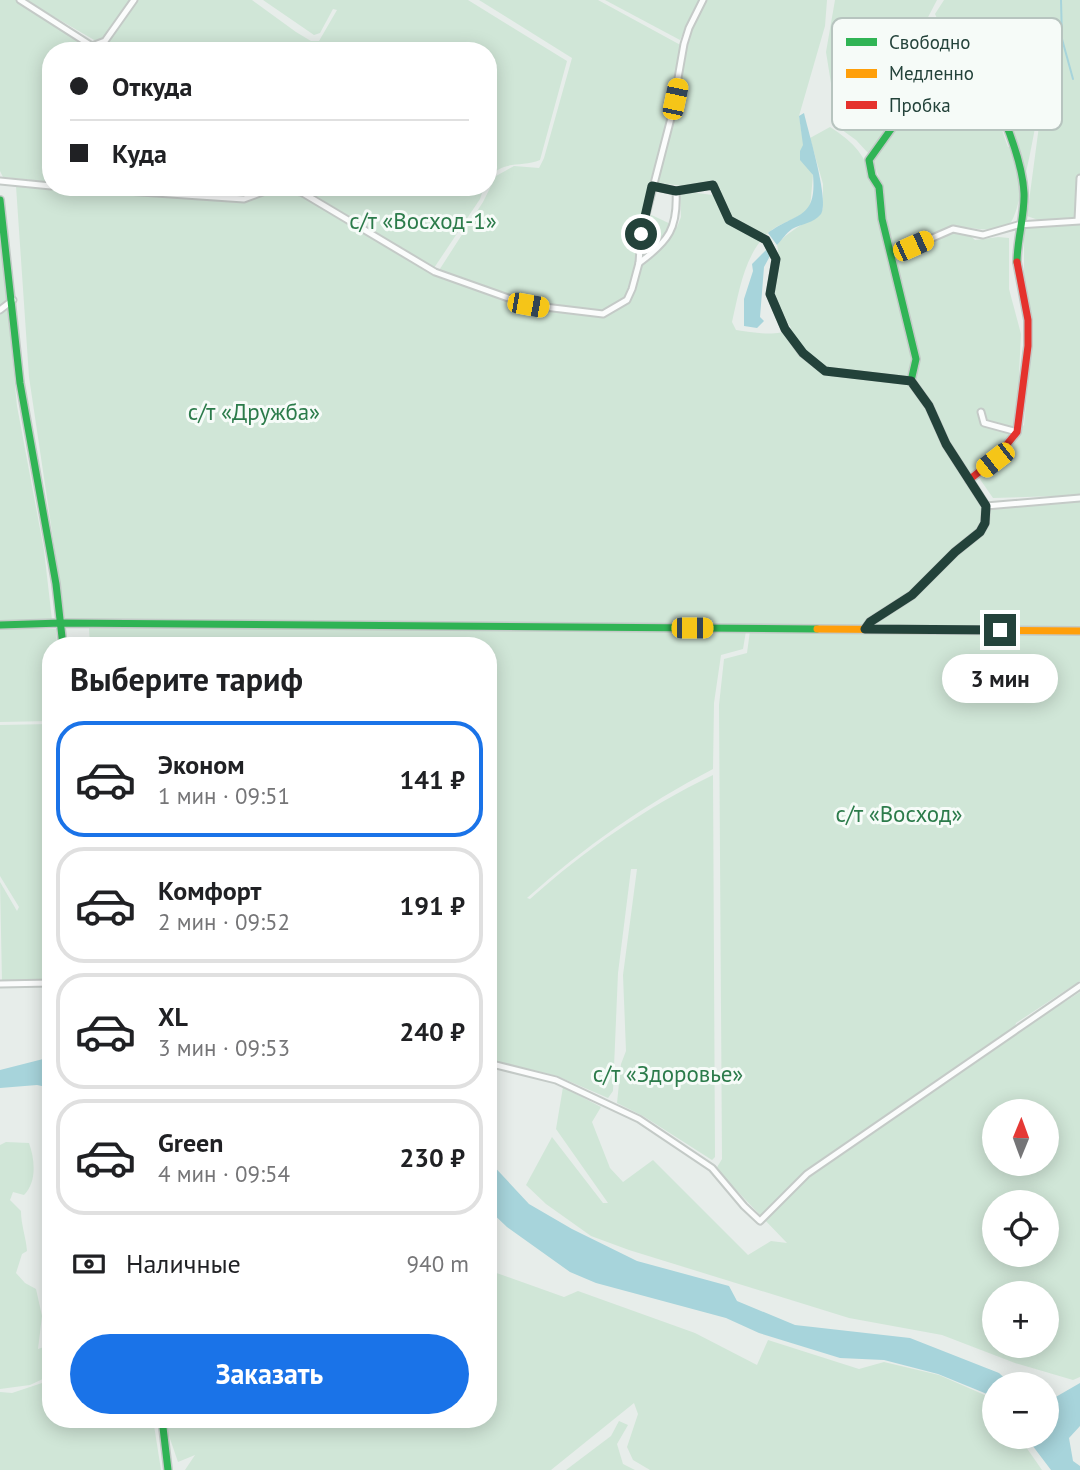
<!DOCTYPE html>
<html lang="ru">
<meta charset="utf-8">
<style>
:root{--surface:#fff;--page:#f2f2f2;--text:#202124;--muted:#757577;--line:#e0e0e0;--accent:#1a73e8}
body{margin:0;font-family:"PT Sans",sans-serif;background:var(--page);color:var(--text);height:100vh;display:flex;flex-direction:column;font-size:26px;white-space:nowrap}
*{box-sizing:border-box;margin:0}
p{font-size:23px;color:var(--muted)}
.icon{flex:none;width:38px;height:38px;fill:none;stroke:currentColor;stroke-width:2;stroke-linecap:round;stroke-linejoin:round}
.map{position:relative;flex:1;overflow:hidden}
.sheet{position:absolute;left:42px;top:637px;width:455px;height:791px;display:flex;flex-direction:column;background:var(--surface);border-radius:28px;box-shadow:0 4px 18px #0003}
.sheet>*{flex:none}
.guide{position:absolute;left:42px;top:42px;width:455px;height:154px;border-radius:28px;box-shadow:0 4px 18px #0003;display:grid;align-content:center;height:154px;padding:0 28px;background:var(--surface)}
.needle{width:46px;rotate:1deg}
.controls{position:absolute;left:982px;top:1099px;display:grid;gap:14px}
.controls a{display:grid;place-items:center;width:77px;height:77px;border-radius:50%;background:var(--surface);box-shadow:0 4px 18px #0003;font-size:35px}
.end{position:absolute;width:32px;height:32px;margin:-16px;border:9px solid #23423a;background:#fff;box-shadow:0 0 0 4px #fff}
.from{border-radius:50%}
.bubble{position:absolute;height:49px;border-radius:24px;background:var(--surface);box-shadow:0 4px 18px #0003;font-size:23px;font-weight:600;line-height:49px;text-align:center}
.car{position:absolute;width:21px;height:42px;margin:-21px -10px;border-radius:9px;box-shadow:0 0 5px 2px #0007;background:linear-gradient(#f5c518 24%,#345 0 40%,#f5c518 0 76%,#345 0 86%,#f5c518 0)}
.guide b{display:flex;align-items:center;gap:24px;height:66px;font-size:26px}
.guide b+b{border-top:2px solid var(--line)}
.guide i{width:18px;height:18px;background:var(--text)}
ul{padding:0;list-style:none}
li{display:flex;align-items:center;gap:21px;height:116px;margin:0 14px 10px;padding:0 14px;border:4px solid var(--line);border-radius:28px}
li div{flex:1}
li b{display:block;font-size:26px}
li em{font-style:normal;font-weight:600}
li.current{border-color:var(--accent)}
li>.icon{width:63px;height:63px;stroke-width:1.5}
h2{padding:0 28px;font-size:32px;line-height:84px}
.pay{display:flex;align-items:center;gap:18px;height:77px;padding:0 28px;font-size:26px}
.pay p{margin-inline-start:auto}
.button{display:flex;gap:14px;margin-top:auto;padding:14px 28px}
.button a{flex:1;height:80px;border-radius:42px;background:var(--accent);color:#fff;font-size:28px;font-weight:600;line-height:80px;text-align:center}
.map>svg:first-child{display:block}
.green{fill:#d0e6d7;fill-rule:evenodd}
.water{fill:#a7d4db}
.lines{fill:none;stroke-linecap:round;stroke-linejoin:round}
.stream{stroke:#a7d4db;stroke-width:2}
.street-casing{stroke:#c4cac7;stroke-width:9}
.fast-casing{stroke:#c3cac7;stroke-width:10}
.slow-casing{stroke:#c3cac7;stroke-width:10}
.jam-casing{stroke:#c3cac7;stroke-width:10}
.street{stroke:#fbfcfc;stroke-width:5}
.fast{stroke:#30b455;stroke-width:7}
.slow{stroke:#ff9f0a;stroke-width:7}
.jam{stroke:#e5322d;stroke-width:7}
.route{stroke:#23423a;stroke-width:9}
.labels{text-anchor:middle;stroke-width:6;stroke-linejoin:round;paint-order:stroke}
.park-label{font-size:23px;fill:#2b7b4a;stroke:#f6fbf8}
.key{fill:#f6fbf8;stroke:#b7c4bf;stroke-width:2}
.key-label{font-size:19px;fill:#23423a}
</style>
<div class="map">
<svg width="1080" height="1470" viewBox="0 0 1080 1470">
<rect width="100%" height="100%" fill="#e7edea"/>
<!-- green -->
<g class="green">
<path d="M0 0H17L90 47 91 51H51V182L3 177 0 171Z"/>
<path d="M25 0H129L103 40 96 41Z"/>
<path d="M136 0H252L296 32 311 41H319L337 10 333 9 320 33 314 35 263 0H468L567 61 540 160C521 168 501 159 488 180V51H100Z"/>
<path d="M479 0H598L686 48 691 28 705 0H827L825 26 799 116 807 165 813 175 810 208C798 220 779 222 767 234 744 256 739 292 732 322L736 330C754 332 776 338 791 328 785 318 777 309 775 297 772 279 782 265 777 245 792 227 806 225 823 209V184L810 138 830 127C856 144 864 154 874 183L880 180 873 161 897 126 909 70 892 126 869 154 856 140 838 127 826 52 835 0H937L925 23C955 38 977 64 991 95 998 111 1001 130 1008 147L1016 145C1004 111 994 77 970 49 959 36 942 30 935 14L944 0H1080V628L65 619 29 377 16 186 243 203 270 193H295L436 275 483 202 496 176 514 166 539 168 544 158 572 58ZM1039 126 1027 216 1055 226 1024 228V286L1033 329 1024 425 1021 428 1019 374 1021 334 1009 289V238L998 237 975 240 961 227C976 228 995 234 1010 223 1018 217 1033 141 1035 127ZM713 180 720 196 690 192 680 195 681 217 677 227 643 211 651 182 683 186ZM975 472 993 498 1059 496 1060 502 984 508 965 479Z"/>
<path d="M605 0H699L680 40Z"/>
<path d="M105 187H267L244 197Z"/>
<path d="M301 187H484L480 199 434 268Z"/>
<path d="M0 230 17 406 44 550 52 620H0Z"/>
<path d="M0 628 56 629 57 646H51V721L0 722Z"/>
<path d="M89 628 746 631 743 649 721 655 714 703 713 769C645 804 584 847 527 898L530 899C585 850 646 807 713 775L715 1157 712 1160 643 1116 617 1103 621 1064 626 1051 623 975 637 869H631L618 973 613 1091 608 1098 557 1076 488 1059V646H90Z"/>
<path d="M750 631 1080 634V981L1016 1023 1013 1035 1080 992V1377L1073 1380 1015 1363 942 1335 849 1318 629 1250 591 1236 546 1204 526 1185 552 1137 603 1203H608L556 1129 563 1087 601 1107 592 1122 610 1168 623 1182 653 1160 748 1255 771 1241 787 1243 716 1169 722 1159 719 705 724 659 747 653ZM994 1111H1046V1164H994ZM994 1202H1046V1255H994ZM994 1293H1046V1346H994Z"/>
<path d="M51 724V981L2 982 0 882 17 911 19 907 0 876V725Z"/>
<path d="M6 1142 29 1143C35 1160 37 1182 24 1195L13 1192 10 1200 21 1211C21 1225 26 1237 27 1251L22 1254 16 1273 25 1283 36 1289 42 1316 38 1349 44 1347C49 1355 47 1368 45 1378L30 1385 0 1389V1145Z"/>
<path d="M488 1270 564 1297 578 1291 695 1333 757 1365 768 1340 859 1369 884 1362 939 1375 987 1396 994 1405V1437H1019L1042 1470H650L633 1460 627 1447 638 1414 634 1403 551 1470H185L195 1455 178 1462 167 1430V1419H488Z"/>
<path d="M51 1380V1419H153L161 1470H0V1392L12 1393Z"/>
<path d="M619 1421 628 1425 617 1444 623 1464 635 1470H566L611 1436Z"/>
</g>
<!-- water -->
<g class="water">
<path d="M804 113C808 131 830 202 821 214 814 223 801 224 792 229 786 233 782 240 777 245L768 233C796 212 817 220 813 175L800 160V151L803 145 799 116Z"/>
<path d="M767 249 770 256 764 267 760 317 764 321 757 328 744 326V299L753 271 752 264Z"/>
<path d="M51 1057V1088L37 1085 0 1088V1070Z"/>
<path d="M488 1160 529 1204 572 1229 637 1261 729 1286 737 1301 795 1325 910 1338 999 1373 1011 1384H994V1402L987 1394 938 1374 884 1360 840 1358 759 1333 726 1318 596 1283 570 1272 507 1227 488 1209Z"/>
<path d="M1080 1383V1426L1069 1438 1073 1461 1080 1466V1470H1051L1026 1437H1046L1047 1402Z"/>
</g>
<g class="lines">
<!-- stream -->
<path class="stream" d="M1061 0 1062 39 1073 79"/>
<!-- street casing -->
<g class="street-casing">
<g id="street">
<path d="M20 0 92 46 105 41 134 0"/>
<path d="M0 181 51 186"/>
<path d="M652 186 676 191 713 185 729 220 766 240 776 259 770 294 785 329 802 353 825 371 911 381"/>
<path d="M67 187 244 199 276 187"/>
<path d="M277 187 301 192 435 272 528 305 603 314 627 300 632 289 639 263 641 234 671 118 684 44 689 28 703 0"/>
<path d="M1078 220 1080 178"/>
<path d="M891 256 953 229 983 235 1018 225 1080 221"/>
<path d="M639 263C669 241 678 228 676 191"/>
<path d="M0 310 13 300"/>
<path d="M981 412 984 423 1017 432"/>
<path d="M986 506 1080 498"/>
<path d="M0 984 51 983"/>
<path d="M488 1063 556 1080 639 1119 712 1168 744 1206 760 1221 807 1174 1080 986"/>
</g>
</g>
<!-- fast casing -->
<g class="fast-casing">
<g id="fast">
<path d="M0 200 20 383 56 584 63 646"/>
<path d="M0 625 61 623 817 629"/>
<path d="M865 629 870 622 912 595 955 552 980 532 985 523 986 506 946 444 929 406 911 381 916 359 882 219 879 187 872 176 869 160 894 125 912 47 928 22C943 28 957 36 967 49 991 82 1022 153 1024 193 1025 215 1017 239 1017 262"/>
<path d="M162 1419 168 1470"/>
</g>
</g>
<!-- slow casing -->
<g class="slow-casing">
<path id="slow" d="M817 629 1080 631"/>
</g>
<!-- jam casing -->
<g class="jam-casing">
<path id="jam" d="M969 480 995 459 1017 432 1028 346V320L1017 262"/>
</g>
<!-- street -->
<use href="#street" class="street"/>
<!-- fast -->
<use href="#fast" class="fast"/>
<!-- slow -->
<use href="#slow" class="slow"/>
<!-- jam -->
<use href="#jam" class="jam"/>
</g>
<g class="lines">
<!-- route -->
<path class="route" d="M641 234 652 186 676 191 713 185 729 220 766 240 776 259 770 294 785 329 803 353 825 371 911 381 929 406 946 444 986 506 985 523 980 532 955 552 912 595 870 622 865 629 1000 630"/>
</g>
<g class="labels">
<!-- park labels -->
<g class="park-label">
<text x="423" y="229">с/т «Восход-1»</text>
<text x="254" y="420">с/т «Дружба»</text>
<text x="899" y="822">с/т «Восход»</text>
<text x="668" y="1082">с/т «Здоровье»</text>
</g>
</g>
<!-- legend -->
<rect x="832" y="18" width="230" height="112" rx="10" class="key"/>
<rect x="846" y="38" width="31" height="8" fill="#30b455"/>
<rect x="846" y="69" width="31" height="9" fill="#ff9f0a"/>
<rect x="846" y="101" width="31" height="8" fill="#e5322d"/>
<g class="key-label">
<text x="889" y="49">Свободно</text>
<text x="889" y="80">Медленно</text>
<text x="889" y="112">Пробка</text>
</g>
</svg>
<div class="controls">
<a><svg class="needle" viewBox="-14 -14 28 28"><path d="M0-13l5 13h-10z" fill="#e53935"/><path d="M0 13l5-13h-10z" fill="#757577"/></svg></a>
<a><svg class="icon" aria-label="locate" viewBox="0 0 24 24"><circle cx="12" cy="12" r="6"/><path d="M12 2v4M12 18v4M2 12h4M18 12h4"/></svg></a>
<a>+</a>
<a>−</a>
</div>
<i class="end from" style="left:641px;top:234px"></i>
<i class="end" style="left:1000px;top:630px"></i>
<div class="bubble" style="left:942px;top:654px;width:116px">3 мин</div>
<i class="car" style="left:675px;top:99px;rotate:12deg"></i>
<i class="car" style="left:913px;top:246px;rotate:66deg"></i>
<i class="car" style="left:528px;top:305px;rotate:100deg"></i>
<i class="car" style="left:995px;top:460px;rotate:232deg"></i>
<i class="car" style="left:692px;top:628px;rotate:90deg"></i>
<div class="guide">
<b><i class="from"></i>Откуда</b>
<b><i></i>Куда</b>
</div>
<section class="sheet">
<h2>Выберите тариф</h2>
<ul>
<li class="current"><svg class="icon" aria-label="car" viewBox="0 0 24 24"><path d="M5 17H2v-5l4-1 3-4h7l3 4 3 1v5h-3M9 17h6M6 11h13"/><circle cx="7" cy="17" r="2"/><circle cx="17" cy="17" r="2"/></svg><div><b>Эконом</b><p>1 мин · 09:51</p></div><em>141 ₽</em></li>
<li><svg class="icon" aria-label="car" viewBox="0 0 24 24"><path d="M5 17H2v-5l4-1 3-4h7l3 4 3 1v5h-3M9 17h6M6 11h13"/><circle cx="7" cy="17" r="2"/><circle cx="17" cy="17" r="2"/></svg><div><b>Комфорт</b><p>2 мин · 09:52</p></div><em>191 ₽</em></li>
<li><svg class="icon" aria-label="car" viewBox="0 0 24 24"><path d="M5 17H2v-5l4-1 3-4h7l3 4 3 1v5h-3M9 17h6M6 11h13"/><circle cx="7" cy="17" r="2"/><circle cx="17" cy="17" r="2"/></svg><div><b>XL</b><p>3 мин · 09:53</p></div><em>240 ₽</em></li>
<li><svg class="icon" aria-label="car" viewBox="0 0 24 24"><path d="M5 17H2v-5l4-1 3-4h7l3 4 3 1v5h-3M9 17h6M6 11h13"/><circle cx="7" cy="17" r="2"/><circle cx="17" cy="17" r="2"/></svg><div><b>Green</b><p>4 мин · 09:54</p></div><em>230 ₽</em></li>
</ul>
<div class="pay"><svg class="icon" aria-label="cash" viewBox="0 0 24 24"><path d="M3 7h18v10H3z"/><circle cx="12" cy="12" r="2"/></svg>Наличные<p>940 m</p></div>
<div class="button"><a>Заказать</a></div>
</section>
</div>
